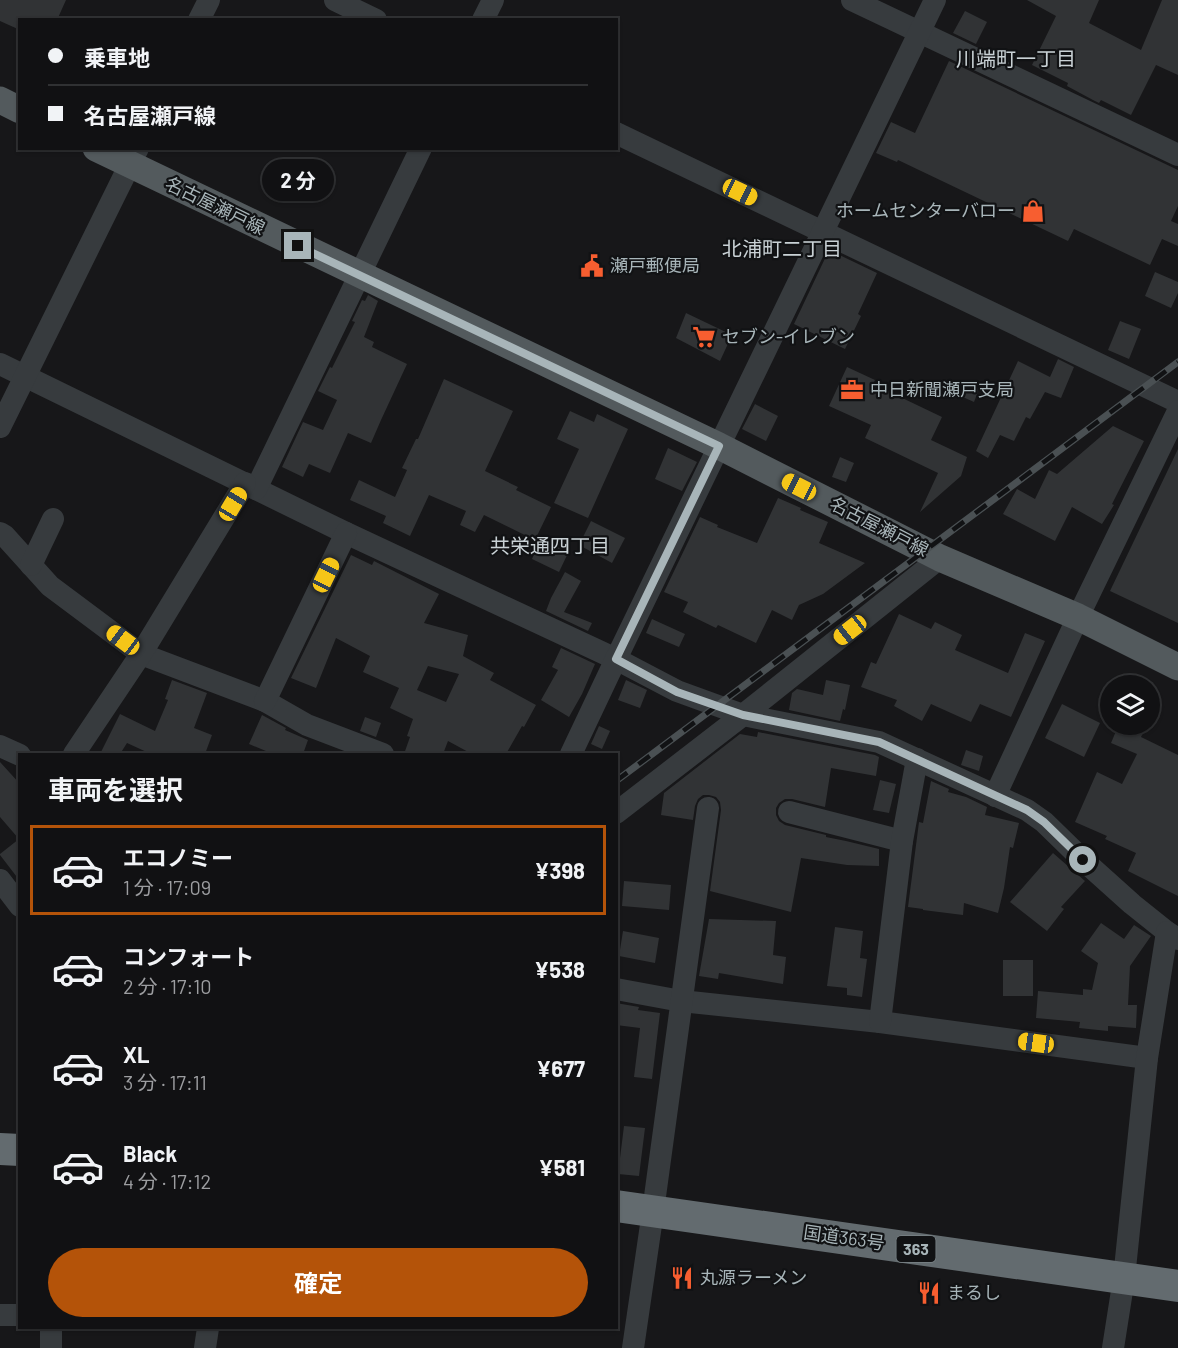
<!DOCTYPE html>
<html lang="ja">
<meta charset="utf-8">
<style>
:root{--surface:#111113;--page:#1e1f21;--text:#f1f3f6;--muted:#9c9da0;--line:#303133;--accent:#b45309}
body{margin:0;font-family:Barlow,"Noto Sans JP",sans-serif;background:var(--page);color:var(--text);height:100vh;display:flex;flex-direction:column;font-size:22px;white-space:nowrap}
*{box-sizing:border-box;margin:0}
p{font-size:20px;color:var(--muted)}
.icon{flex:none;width:33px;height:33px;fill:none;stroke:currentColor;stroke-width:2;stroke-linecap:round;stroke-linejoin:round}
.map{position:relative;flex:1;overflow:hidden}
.drawer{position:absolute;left:18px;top:753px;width:600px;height:576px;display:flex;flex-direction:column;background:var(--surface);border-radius:0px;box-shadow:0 2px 4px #0004,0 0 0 2px var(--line)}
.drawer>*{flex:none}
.banner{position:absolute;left:18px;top:18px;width:600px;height:132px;border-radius:0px;box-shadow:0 2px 4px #0004,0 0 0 2px var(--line);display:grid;align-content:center;height:132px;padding:0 30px;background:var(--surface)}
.buttons{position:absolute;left:1100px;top:675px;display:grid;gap:12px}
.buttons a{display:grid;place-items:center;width:60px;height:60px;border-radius:50%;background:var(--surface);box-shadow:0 2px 4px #0004,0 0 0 2px var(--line);font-size:30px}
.end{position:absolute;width:27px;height:27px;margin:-14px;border:8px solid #a8b5b9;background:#111;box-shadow:0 0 0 3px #111}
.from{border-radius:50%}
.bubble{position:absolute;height:42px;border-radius:21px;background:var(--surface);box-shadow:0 2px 4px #0004,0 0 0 2px var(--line);font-size:20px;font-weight:700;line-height:42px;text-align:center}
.car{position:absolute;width:18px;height:36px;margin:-18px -9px;border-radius:8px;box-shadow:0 0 4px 2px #0007;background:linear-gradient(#f5c518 24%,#345 0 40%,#f5c518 0 76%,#345 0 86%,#f5c518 0)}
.banner b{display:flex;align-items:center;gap:21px;height:57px;font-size:22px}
.banner b+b{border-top:2px solid var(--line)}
.banner i{width:15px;height:15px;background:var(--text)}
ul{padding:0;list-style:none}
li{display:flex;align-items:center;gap:18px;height:90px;margin:0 12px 9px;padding:0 18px;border:3px solid transparent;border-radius:0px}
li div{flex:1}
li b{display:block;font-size:22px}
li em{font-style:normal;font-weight:700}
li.on{border-color:var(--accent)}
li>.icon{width:54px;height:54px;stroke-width:1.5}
h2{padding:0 30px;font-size:27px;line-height:72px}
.action{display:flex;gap:12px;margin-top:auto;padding:12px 30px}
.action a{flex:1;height:69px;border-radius:36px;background:var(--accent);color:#fff;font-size:24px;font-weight:700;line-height:69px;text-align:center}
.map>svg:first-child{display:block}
.building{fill:#313335;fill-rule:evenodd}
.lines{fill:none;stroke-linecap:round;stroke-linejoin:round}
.minor{stroke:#373b3e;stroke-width:22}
.major{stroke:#535a5d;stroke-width:27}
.highway{stroke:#636b6f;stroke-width:32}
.rail-casing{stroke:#4a5053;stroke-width:7}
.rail{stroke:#111214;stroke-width:4.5;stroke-dasharray:14;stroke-linecap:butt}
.route{stroke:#a8b5b9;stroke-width:8}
.labels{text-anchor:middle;stroke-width:4.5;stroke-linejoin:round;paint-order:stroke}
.shield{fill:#111214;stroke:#7b8488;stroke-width:1.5}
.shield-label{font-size:16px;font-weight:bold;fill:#a8b5b9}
.street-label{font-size:18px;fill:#a8b5b9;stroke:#111214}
.poi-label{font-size:18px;fill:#a8b5b9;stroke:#111214;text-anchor:start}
.neighbourhood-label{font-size:20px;fill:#c9d1d5;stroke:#111214}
</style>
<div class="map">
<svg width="1178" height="1348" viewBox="0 0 1178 1348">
<rect width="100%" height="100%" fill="#171719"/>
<!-- building -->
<g class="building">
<path d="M0 0H66L57 20H20V30L0 21Z"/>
<path d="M1027 0H1099L1089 23 1141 50 1162 0H1178V75L1156 65 1131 115 1101 100 1099 103 1093 100 1067 86 1068 83 1032 65 1056 16Z"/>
<path d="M965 11 987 22 976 44 953 33Z"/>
<path d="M949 61 1178 170V206L1171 221 1178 224V246L1162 239 1150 265 1074 229 1068 241 898 160 897 162 876 153 891 122 915 133Z"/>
<path d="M829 250 877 273 858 314 861 316 845 349 794 324Z"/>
<path d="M1155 272 1178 282V293L1171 308 1145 296Z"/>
<path d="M368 295 378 301 364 337 374 342 372 347 407 364 381 420 371 443 348 433 330 473 309 464 303 477 282 467 303 422 323 430 337 400 318 391 330 367 332 368 355 322 352 321 362 300 365 301Z"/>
<path d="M686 313 732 335 720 361 676 338Z"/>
<path d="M1120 321 1141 329 1129 359 1108 350Z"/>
<path d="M1058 359 1074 367 1061 398 1045 392 1030 419 1026 417 1014 441 1000 435 988 458 976 451 1018 361 1050 377Z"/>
<path d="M847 367 875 380 873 384 942 417 931 440 967 457 961 476 920 512 938 473 865 438 871 425 829 406Z"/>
<path d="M444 379 513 411 485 471 518 487 516 490 551 507 535 540 484 515 475 532 460 525 466 511 429 495 410 536 383 523 386 516 350 500 359 480 395 497 407 470 402 468 416 439H418Z"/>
<path d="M962 381 979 389 974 402 956 394Z"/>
<path d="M755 404 778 416 766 441 742 429Z"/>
<path d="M570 411 594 422 597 414 628 429 588 518 554 503 579 449 557 439Z"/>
<path d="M1113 426 1144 441 1112 504 1114 505 1102 524 1072 507 1055 541 1003 514 1017 489 1035 499 1049 470 1057 474Z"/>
<path d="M668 448 697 462 682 491 655 479Z"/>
<path d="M1178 449V623L1110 591Z"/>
<path d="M840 457 854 463 846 482 832 477Z"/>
<path d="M778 498 801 508 800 510 828 522 819 543 865 563 823 594 799 605 792 620 772 610 756 643 718 625 716 628 683 612 688 602 664 592 700 517 718 525 717 527 757 543Z"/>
<path d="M591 521 625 538 612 563 579 545Z"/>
<path d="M541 538 569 551 559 572 532 559Z"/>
<path d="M351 555 372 565 374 561 439 594 424 623 468 635 463 656 494 673 490 680 536 705 524 727 522 726 506 754H472L448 741 443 754H404L410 737 407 736 413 719 390 708 399 688 363 672 370 656 336 638 316 688 291 678ZM428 666 459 674 446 702 417 690Z"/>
<path d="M565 572 581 581 564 612 592 623 588 631 546 611 551 598Z"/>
<path d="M899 614 931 629 935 622 962 635 955 650 1008 673 1025 633 1045 641 1011 717 980 704 971 722 931 704 922 721 894 706 897 700 861 687 871 662 876 664Z"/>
<path d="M652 619 685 634 679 647 646 633Z"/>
<path d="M561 648 595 664 582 694 569 717 541 700 558 670 552 667Z"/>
<path d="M172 680 207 693 194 728 212 735 205 754H151L127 743 120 754H100L120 714 155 731 168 700 165 699Z"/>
<path d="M626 680 647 690 640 708 618 700Z"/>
<path d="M826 680 850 685 845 710 843 709 840 721 789 710 792 693 797 689 823 695Z"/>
<path d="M1062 704 1100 723 1084 757 1045 738Z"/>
<path d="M262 715 286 728 285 730 308 740 303 754H273L249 744Z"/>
<path d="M365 717 381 723 376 737 360 731Z"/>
<path d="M1119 724H1147L1141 737 1178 755V896L1128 871 1136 853 1105 839 1107 836 1075 822 1097 772 1122 784 1137 754 1111 743Z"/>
<path d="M599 726 610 731 602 749 591 744Z"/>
<path d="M758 732 875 755 879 757 876 776 831 768 825 807 792 799H785L779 803 776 808V815L779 821 785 825 826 835V837L846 841 879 849V866L847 865 801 858 791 912 710 891 721 810 720 802 716 797 709 795H703L698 799 695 806 693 820 661 815 664 793 740 734 757 737Z"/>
<path d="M966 750 983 756 979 771 961 765Z"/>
<path d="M0 762 20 784V881L0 855V854L19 839 0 817Z"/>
<path d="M880 780 896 784 889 813 873 810Z"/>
<path d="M931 781 949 789 948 792 966 797 987 807 985 815 1019 823 1013 848 1010 847 1004 888 998 913 964 903 963 915 923 910V909L908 907 919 822 923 823Z"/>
<path d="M1053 853 1085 881 1061 907 1064 909 1047 931 1010 902Z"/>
<path d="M624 881 671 885 669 910 622 906Z"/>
<path d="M709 919 776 921 773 955 786 957 783 984 719 973 718 979 699 976Z"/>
<path d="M1101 923 1124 939 1134 925 1151 936 1130 966 1128 1005H1137L1136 1028 1108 1026V1031L1079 1028 1080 1022 1036 1018 1038 991 1083 995V989L1092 990 1098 963 1081 951Z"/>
<path d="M835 927 863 931 860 958 867 959 862 997 847 995V988L827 986Z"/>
<path d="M623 931 659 938 655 963 619 956Z"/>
<rect x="1003" y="960" width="30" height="36"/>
<path d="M616 1003 639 1007 638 1010 660 1013 652 1079 634 1077 640 1028 616 1025Z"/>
<path d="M624 1126 645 1128 639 1176 618 1174Z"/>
</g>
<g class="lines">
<!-- minor -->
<g class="minor">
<path d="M335 0 376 20"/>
<path d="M852 0 1178 155"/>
<path d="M199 20 209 0"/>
<path d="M483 20 493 0"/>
<path d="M616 133 1178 402"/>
<path d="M0 364 346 533 616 659 677 691 743 715 879 742 1027 810 1044 822 1083 860 1132 904 1167 932 1178 939"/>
<path d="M0 427 138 148"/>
<path d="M256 489 421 148"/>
<path d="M0 533 5 536 50 586 141 654 265 701 307 725 383 754"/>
<path d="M31 565 53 519"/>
<path d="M265 701 346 533"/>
<path d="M0 746 20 755"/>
<path d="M74 754 141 654 245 483"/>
<path d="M571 754 616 659 935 0"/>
<path d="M995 796 1078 617 1178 411"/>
<path d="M789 812 902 841"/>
<path d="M616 813 743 715 940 558"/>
<path d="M0 880 20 906"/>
<path d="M616 989 681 1001 880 1022 1147 1058"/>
<path d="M880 1022 902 841 917 759"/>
<path d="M0 1315H20"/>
<path d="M51 1328V1348"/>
<path d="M205 1348 208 1328"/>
<path d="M633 1348 653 1211 708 808"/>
<path d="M1113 1348 1124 1278 1147 1058 1167 932"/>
</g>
<!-- major -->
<g class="major">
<path d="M0 100 20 110"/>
<path d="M96 148 719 446 940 558 1078 617 1178 667"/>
</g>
<!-- highway -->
<g class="highway">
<path d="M0 1149 20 1150"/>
<path d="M616 1206 1178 1286"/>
</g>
<!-- rail casing -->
<g class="rail-casing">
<path id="rail" d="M616 781 1178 362"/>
</g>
<!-- rail -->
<use href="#rail" class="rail"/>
</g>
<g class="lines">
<!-- route -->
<path class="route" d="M298 246 719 446 616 659 677 692 743 715 879 742 1027 810 1044 822 1083 860"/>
</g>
<!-- icons -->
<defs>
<g id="shop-bare" transform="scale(1.8)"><path d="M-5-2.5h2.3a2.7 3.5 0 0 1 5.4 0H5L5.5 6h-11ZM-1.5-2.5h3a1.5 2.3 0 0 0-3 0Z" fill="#f75e30" stroke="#111214" stroke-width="2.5" paint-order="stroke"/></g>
<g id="civic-bare" transform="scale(1.8)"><path d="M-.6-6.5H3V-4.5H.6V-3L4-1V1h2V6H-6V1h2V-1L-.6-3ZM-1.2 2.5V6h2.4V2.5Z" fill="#f75e30" stroke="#111214" stroke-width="2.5" paint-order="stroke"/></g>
<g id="supermarket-bare" transform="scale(1.8)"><path d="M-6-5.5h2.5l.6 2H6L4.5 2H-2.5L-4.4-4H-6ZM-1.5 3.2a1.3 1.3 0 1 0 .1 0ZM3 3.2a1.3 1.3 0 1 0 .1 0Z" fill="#f75e30" stroke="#111214" stroke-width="2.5" paint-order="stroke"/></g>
<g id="office-bare" transform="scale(1.8)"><path d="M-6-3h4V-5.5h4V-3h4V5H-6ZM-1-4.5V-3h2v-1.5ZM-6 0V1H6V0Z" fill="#f75e30" stroke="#111214" stroke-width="2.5" paint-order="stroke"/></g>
<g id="restaurant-bare" transform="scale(1.8)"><path d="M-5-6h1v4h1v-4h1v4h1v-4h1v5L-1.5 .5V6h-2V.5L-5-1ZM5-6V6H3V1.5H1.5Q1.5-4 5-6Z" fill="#f75e30" stroke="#111214" stroke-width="2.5" paint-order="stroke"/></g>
</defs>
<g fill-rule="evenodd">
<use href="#shop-bare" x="1033" y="211"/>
<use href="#civic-bare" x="592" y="266"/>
<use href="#supermarket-bare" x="704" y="337"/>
<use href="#office-bare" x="852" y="390"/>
<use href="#restaurant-bare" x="682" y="1278"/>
<use href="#restaurant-bare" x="929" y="1293"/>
</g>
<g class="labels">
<!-- shield labels -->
<rect class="shield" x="896.5" y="1236" width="39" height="26" rx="4.5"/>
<g class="shield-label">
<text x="916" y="1255">363</text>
</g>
<!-- street labels -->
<g class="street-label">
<text transform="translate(215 206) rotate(26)" y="6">名古屋瀬戸線</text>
<text transform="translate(879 527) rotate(27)" y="6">名古屋瀬戸線</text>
<text transform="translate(844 1238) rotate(8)" y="6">国道363号</text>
</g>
<!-- poi labels -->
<g class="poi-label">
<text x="1015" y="217" text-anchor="end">ホームセンターバロー</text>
<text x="610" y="272">瀬戸郵便局</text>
<text x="722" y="343">セブン-イレブン</text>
<text x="870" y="396">中日新聞瀬戸支局</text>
<text x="700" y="1284">丸源ラーメン</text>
<text x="947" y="1299">まるし</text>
</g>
<!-- neighbourhood labels -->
<g class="neighbourhood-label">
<text x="1016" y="66">川端町一丁目</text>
<text x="782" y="256">北浦町二丁目</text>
<text x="550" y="553">共栄通四丁目</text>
</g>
</g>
</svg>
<div class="buttons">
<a><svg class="icon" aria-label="layers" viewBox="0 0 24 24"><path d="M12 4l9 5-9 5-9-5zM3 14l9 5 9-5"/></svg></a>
</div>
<i class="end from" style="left:1083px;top:860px"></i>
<i class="end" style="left:298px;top:246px"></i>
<div class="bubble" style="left:262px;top:159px;width:72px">2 分</div>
<i class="car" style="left:740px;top:192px;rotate:115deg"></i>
<i class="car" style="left:799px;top:487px;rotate:297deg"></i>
<i class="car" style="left:233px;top:504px;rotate:31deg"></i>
<i class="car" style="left:326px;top:575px;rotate:26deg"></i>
<i class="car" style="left:850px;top:630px;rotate:232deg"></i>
<i class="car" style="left:123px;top:640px;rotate:307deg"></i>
<i class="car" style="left:1036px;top:1043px;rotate:278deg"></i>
<div class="banner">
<b><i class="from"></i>乗車地</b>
<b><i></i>名古屋瀬戸線</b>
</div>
<section class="drawer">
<h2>車両を選択</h2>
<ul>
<li class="on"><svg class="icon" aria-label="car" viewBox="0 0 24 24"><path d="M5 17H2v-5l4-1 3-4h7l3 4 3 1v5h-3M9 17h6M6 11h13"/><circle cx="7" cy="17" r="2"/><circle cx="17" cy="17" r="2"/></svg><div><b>エコノミー</b><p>1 分 · 17:09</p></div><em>¥398</em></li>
<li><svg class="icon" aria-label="car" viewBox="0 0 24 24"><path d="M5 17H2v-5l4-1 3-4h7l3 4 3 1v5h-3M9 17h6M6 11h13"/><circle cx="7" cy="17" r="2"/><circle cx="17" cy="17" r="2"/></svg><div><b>コンフォート</b><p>2 分 · 17:10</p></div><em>¥538</em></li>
<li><svg class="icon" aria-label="car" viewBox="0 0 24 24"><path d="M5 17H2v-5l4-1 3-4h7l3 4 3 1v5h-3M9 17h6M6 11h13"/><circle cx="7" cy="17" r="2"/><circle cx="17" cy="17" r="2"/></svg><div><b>XL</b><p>3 分 · 17:11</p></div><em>¥677</em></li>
<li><svg class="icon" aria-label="car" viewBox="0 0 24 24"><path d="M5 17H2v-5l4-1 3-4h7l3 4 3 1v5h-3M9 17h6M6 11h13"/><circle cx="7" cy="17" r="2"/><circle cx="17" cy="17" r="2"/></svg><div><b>Black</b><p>4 分 · 17:12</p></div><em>¥581</em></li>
</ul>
<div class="action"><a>確定</a></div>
</section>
</div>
